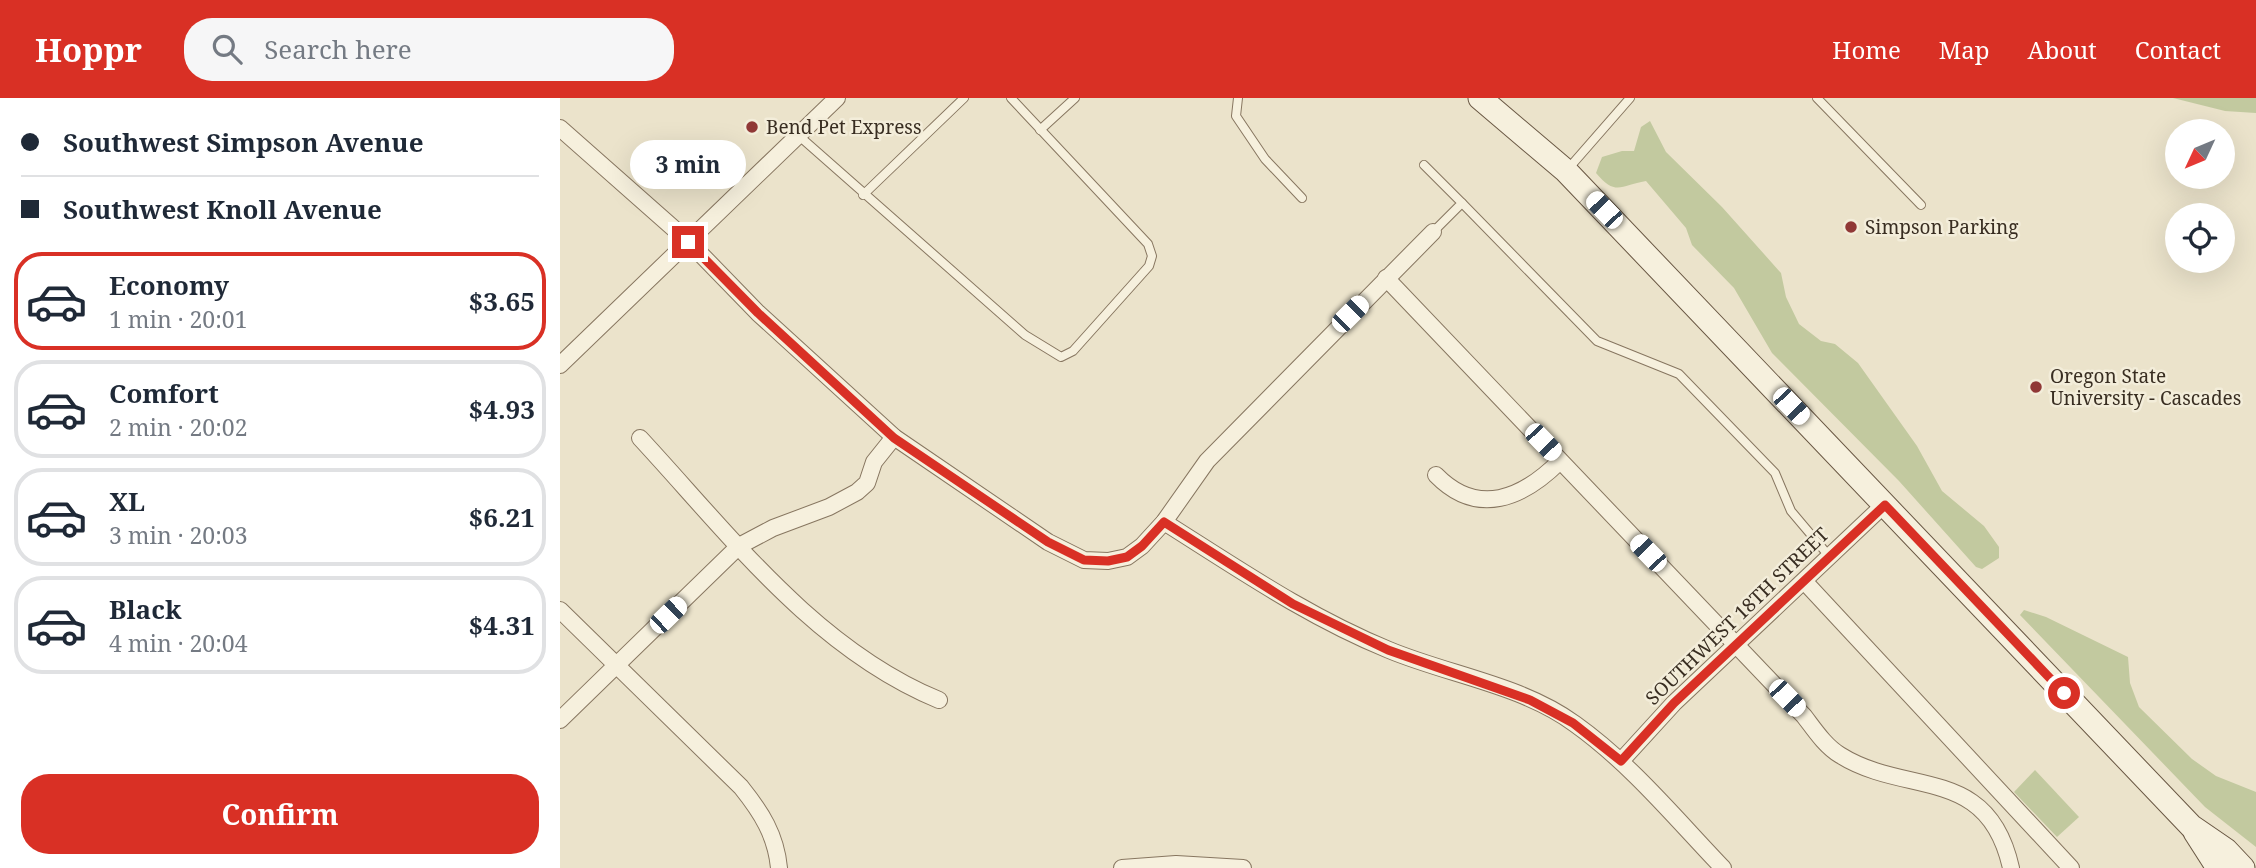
<!DOCTYPE html>
<meta charset="utf-8">
<style>
:root{--surface:#fff;--page:#f6f6f7;--text:#1f2937;--muted:#747a83;--line:#e0e1e3;--accent:#d93025}
body{margin:0;font-family:"Noto Serif",serif;background:var(--page);color:var(--text);height:100vh;display:flex;flex-direction:column;font-size:26px;white-space:nowrap}
*{box-sizing:border-box;margin:0}
p{font-size:23px;color:var(--muted)}
.icon{flex:none;width:38px;height:38px;fill:none;stroke:currentColor;stroke-width:2;stroke-linecap:round;stroke-linejoin:round}
.map{position:relative;flex:1;overflow:hidden}
.panel{display:flex;flex-direction:column;background:var(--surface);width:560px}
.panel>*{flex:none}
.banner{display:grid;align-content:center;height:154px;padding:0 21px;background:var(--surface)}
.needle{width:46px;rotate:226deg}
.tools{position:absolute;left:1605px;top:21px;display:grid;gap:14px}
.tools a{display:grid;place-items:center;width:70px;height:70px;border-radius:50%;background:var(--surface);box-shadow:0 7px 28px #0002;font-size:35px}
.end{position:absolute;width:32px;height:32px;margin:-16px;border:9px solid #d93025;background:#fff;box-shadow:0 0 0 4px #fff}
.from{border-radius:50%}
.bubble{position:absolute;height:49px;border-radius:24px;background:var(--surface);box-shadow:0 7px 28px #0002;font-size:23px;font-weight:700;line-height:49px;text-align:center}
.car{position:absolute;width:21px;height:42px;margin:-21px -10px;border-radius:9px;box-shadow:0 0 5px 2px #0007;background:linear-gradient(#fff 24%,#345 0 40%,#fff 0 76%,#345 0 86%,#fff 0)}
.banner b{display:flex;align-items:center;gap:24px;height:66px;font-size:26px}
.banner b+b{border-top:2px solid var(--line)}
.banner i{width:18px;height:18px;background:var(--text)}
ul{padding:0;list-style:none}
li{display:flex;align-items:center;gap:21px;height:98px;margin:0 14px 10px;padding:0 7px;border:4px solid var(--line);border-radius:28px}
li div{flex:1}
li b{display:block;font-size:26px}
li em{font-style:normal;font-weight:700}
li.active{border-color:var(--accent)}
li>.icon{width:63px;height:63px;stroke-width:1.5}
.action{display:flex;gap:14px;margin-top:auto;padding:14px 21px}
.action a{flex:1;height:80px;border-radius:28px;background:var(--accent);color:#fff;font-size:28px;font-weight:700;line-height:80px;text-align:center}
header{display:flex;align-items:center;gap:42px;box-sizing:border-box;height:98px;padding:0 35px;background:var(--accent);color:#fff}
header strong{font-size:33px}
nav{display:flex;gap:38px;margin-inline-start:auto;font-size:24px}
.search{width:490px;height:63px;background:var(--page);display:flex;align-items:center;gap:18px;box-sizing:border-box;padding:0 24px;border-radius:28px;color:var(--muted);font-size:26px}
main{display:flex;flex:1;min-height:0}
.map>svg:first-child{display:block}
.green{fill:#c2c99f}
.lines{fill:none;stroke-linecap:round;stroke-linejoin:round}
.lane-casing{stroke:#877660;stroke-width:10}
.street-casing{stroke:#877660;stroke-width:18}
.secondary-casing{stroke:#695743;stroke-width:25}
.lane{stroke:#f6f0dd;stroke-width:8}
.street{stroke:#f6f0dd;stroke-width:16}
.secondary{stroke:#f6f0dd;stroke-width:23}
.route{stroke:#d93025;stroke-width:9}
.poi-dot{fill:#903836;stroke:#f3edda;stroke-width:2.5}
.labels{text-anchor:middle;stroke-width:5;stroke-linejoin:round;paint-order:stroke}
.poi-label{font-size:19px;fill:#392e22;stroke:#f3edda;text-anchor:start}
.street-label{font-size:19px;fill:#392e22;stroke:#f3edda}
</style>
<header>
<strong>Hoppr</strong>
<div class="search"><svg class="icon" aria-label="search" viewBox="0 0 24 24"><circle cx="10" cy="10" r="6"/><path d="M15 15l6 6"/></svg>Search here</div>
<nav><a>Home</a><a>Map</a><a>About</a><a>Contact</a></nav>
</header>
<main>
<section class="panel">
<div class="banner">
<b><i class="from"></i>Southwest Simpson Avenue</b>
<b><i></i>Southwest Knoll Avenue</b>
</div>
<ul>
<li class="active"><svg class="icon" aria-label="car" viewBox="0 0 24 24"><path d="M5 17H2v-5l4-1 3-4h7l3 4 3 1v5h-3M9 17h6M6 11h13"/><circle cx="7" cy="17" r="2"/><circle cx="17" cy="17" r="2"/></svg><div><b>Economy</b><p>1 min · 20:01</p></div><em>$3.65</em></li>
<li><svg class="icon" aria-label="car" viewBox="0 0 24 24"><path d="M5 17H2v-5l4-1 3-4h7l3 4 3 1v5h-3M9 17h6M6 11h13"/><circle cx="7" cy="17" r="2"/><circle cx="17" cy="17" r="2"/></svg><div><b>Comfort</b><p>2 min · 20:02</p></div><em>$4.93</em></li>
<li><svg class="icon" aria-label="car" viewBox="0 0 24 24"><path d="M5 17H2v-5l4-1 3-4h7l3 4 3 1v5h-3M9 17h6M6 11h13"/><circle cx="7" cy="17" r="2"/><circle cx="17" cy="17" r="2"/></svg><div><b>XL</b><p>3 min · 20:03</p></div><em>$6.21</em></li>
<li><svg class="icon" aria-label="car" viewBox="0 0 24 24"><path d="M5 17H2v-5l4-1 3-4h7l3 4 3 1v5h-3M9 17h6M6 11h13"/><circle cx="7" cy="17" r="2"/><circle cx="17" cy="17" r="2"/></svg><div><b>Black</b><p>4 min · 20:04</p></div><em>$4.31</em></li>
</ul>
<div class="action"><a>Confirm</a></div>
</section>
<div class="map">
<svg width="1696" height="770" viewBox="0 0 1696 770">
<rect width="100%" height="100%" fill="#ebe3cb"/>
<!-- green -->
<g class="green">
<path d="M1613 0H1696V15L1665 13Z"/>
<path d="M1090 23 1106 54 1162 109 1221 175 1226 199 1239 226 1261 243 1275 246 1298 265 1357 348 1382 393 1424 428 1439 449V460L1422 471 1416 469 1339 383 1212 255 1174 190 1132 147 1126 130 1086 83C1061 87 1056 99 1036 75L1042 59 1062 53H1074L1081 29Z"/>
<path d="M1464 512 1486 519 1568 559 1570 585 1579 609 1632 661 1656 678 1696 694V749L1645 709 1460 517Z"/>
<path d="M1475 672 1519 719 1497 739 1454 694Z"/>
</g>
<g class="lines">
<!-- lane casing -->
<g class="lane-casing">
<g id="lane">
<path d="M678 0 676 18 705 61 742 100"/>
<path d="M1257 0 1361 107"/>
<path d="M480 32 515 0"/>
<path d="M238 37 465 237 501 259 513 253 589 168 592 158 588 146 451 0"/>
<path d="M864 67 902 105 873 134"/>
<path d="M1008 71 1070 0"/>
<path d="M303 97 404 0"/>
<path d="M902 105 1037 243 1119 276 1215 375 1231 413 1269 458"/>
</g>
</g>
<!-- street casing -->
<g class="street-casing">
<g id="street">
<path d="M0 30 129 144 198 215 334 339 488 444 524 462 548 463 567 459 582 448 604 424 647 363 873 134"/>
<path d="M826 180 1244 618C1254 631 1265 648 1280 657 1347 699 1428 666 1451 770"/>
<path d="M0 267 277 0"/>
<path d="M80 340C169 436 255 551 379 602"/>
<path d="M876 377C918 420 963 400 1000 363"/>
<path d="M604 424C677 470 748 519 829 552 889 577 962 587 1015 626 1071 666 1116 721 1163 770"/>
<path d="M1244 483 1511 770"/>
<path d="M0 512 181 689C201 714 216 737 219 770"/>
<path d="M0 622 179 448 213 430 269 409 297 394 307 385 314 364 334 339"/>
<path d="M1061 663 1114 605 1325 406"/>
<path d="M562 770 616 766 683 770"/>
</g>
</g>
<!-- secondary casing -->
<g class="secondary-casing">
<g id="secondary">
<path d="M920 0 1006 73 1631 728 1666 752 1683 770"/>
<path d="M1635 734 1658 770"/>
</g>
</g>
<!-- lane -->
<use href="#lane" class="lane"/>
<!-- street -->
<use href="#street" class="street"/>
<!-- secondary -->
<use href="#secondary" class="secondary"/>
</g>
<g class="lines">
<!-- route -->
<path class="route" d="M128 144 198 215 334 340 488 444 524 462 548 463 567 459 582 448 604 424 733 506 828 552 970 602 1013 625 1061 663 1114 605 1325 407 1504 595"/>
</g>
<!-- markers -->
<g class="poi-dot">
<circle cx="192" cy="29" r="7"/>
<circle cx="1291" cy="129" r="7"/>
<circle cx="1476" cy="289" r="7"/>
</g>
<g class="labels">
<!-- poi labels -->
<g class="poi-label">
<text x="206" y="36">Bend Pet Express</text>
<text x="1305" y="136">Simpson Parking</text>
<text x="1490" y="285">Oregon State<tspan x="1490" dy="22">University - Cascades</tspan></text>
</g>
<!-- street labels -->
<g class="street-label">
<text transform="translate(1177 518) rotate(-44)" y="7">SOUTHWEST 18TH STREET</text>
</g>
</g>
</svg>
<div class="tools">
<a><svg class="needle" viewBox="-14 -14 28 28"><path d="M0-13l5 13h-10z" fill="#e53935"/><path d="M0 13l5-13h-10z" fill="#747a83"/></svg></a>
<a><svg class="icon" aria-label="locate" viewBox="0 0 24 24"><circle cx="12" cy="12" r="6"/><path d="M12 2v4M12 18v4M2 12h4M18 12h4"/></svg></a>
</div>
<i class="end from" style="left:1504px;top:595px"></i>
<i class="end" style="left:128px;top:144px"></i>
<div class="bubble" style="left:70px;top:42px;width:116px">3 min</div>
<i class="car" style="left:1044px;top:112px;rotate:316deg"></i>
<i class="car" style="left:790px;top:216px;rotate:45deg"></i>
<i class="car" style="left:1231px;top:308px;rotate:136deg"></i>
<i class="car" style="left:983px;top:344px;rotate:136deg"></i>
<i class="car" style="left:1088px;top:455px;rotate:316deg"></i>
<i class="car" style="left:108px;top:517px;rotate:46deg"></i>
<i class="car" style="left:1227px;top:600px;rotate:136deg"></i>
</div>
</main>
